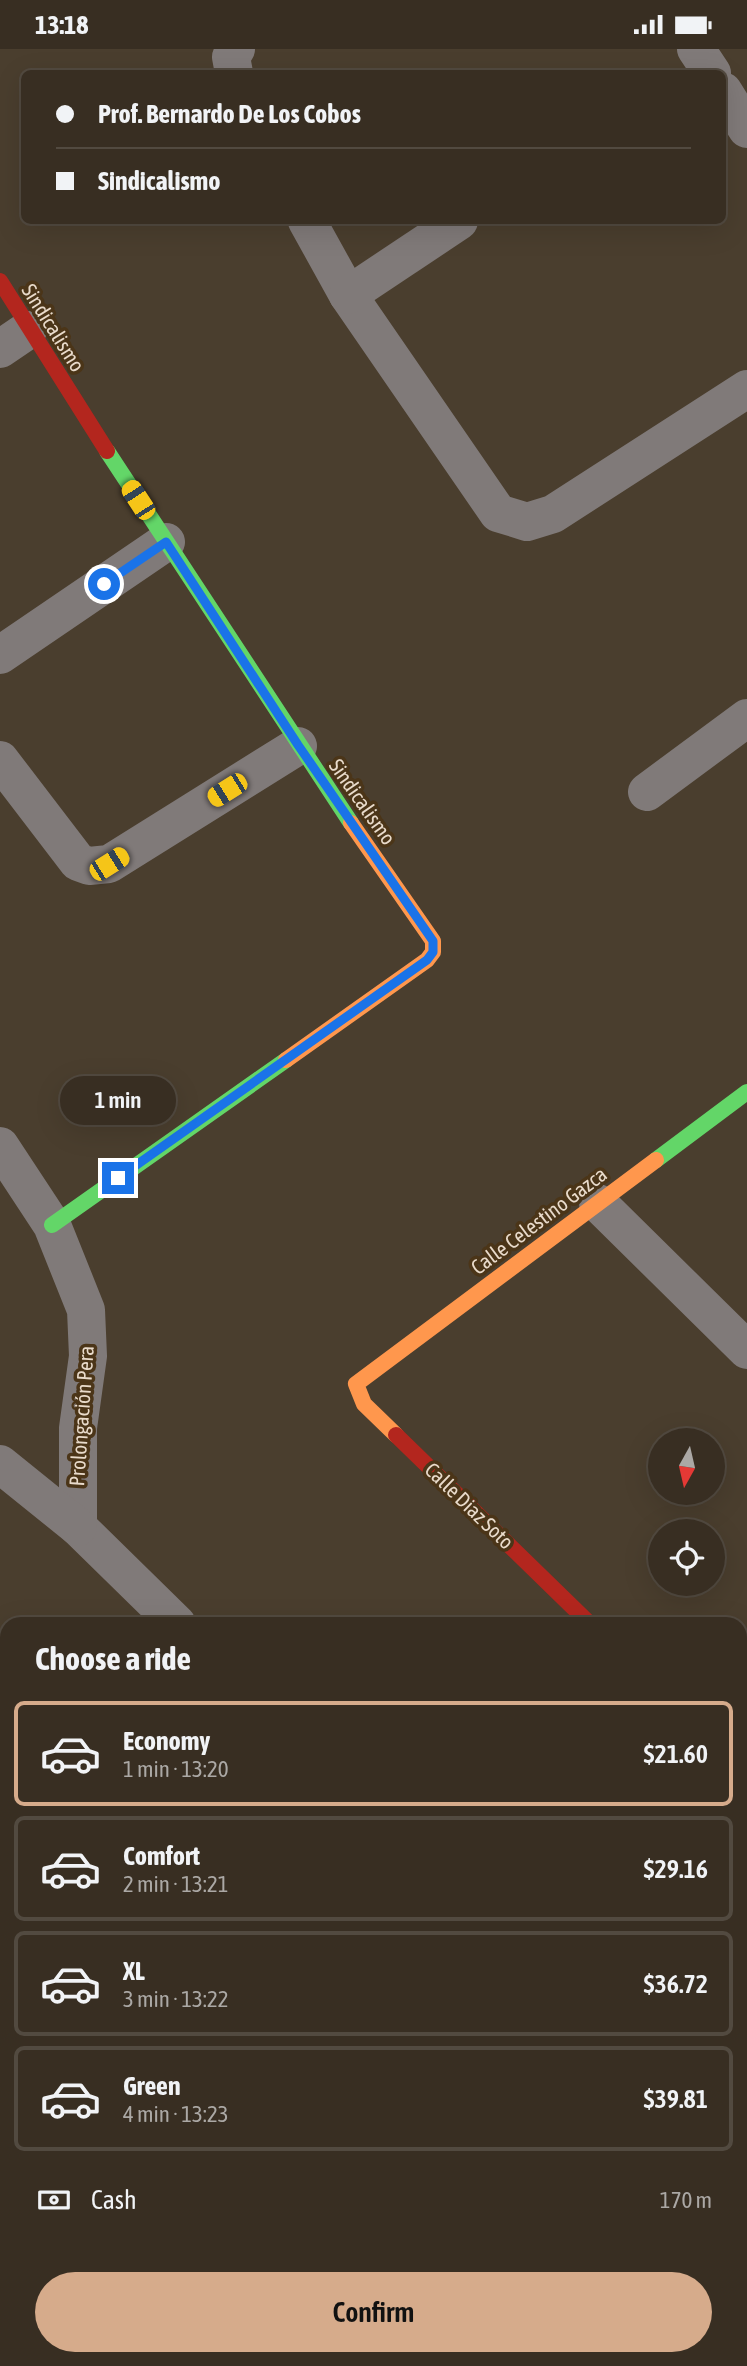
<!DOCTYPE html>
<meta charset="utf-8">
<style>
:root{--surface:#382e22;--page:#433a2f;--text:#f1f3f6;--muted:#aba8a5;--line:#524a40;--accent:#d6ab8b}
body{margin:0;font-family:"Asap Condensed",sans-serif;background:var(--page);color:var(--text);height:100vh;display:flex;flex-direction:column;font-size:26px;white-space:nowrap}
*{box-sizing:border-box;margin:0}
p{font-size:23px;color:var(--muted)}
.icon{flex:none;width:38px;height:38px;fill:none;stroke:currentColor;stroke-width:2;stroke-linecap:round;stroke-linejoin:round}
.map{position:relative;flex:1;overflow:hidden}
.panel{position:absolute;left:0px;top:1568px;width:747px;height:749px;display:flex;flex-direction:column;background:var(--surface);border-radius:21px 21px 0 0;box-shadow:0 7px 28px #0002,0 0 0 2px var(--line)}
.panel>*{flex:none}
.top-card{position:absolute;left:21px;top:21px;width:705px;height:154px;border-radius:10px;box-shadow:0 7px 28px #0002,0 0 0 2px var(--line);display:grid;align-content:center;height:154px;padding:0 35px;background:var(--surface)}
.needle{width:46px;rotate:188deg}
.tools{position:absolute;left:648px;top:1379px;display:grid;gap:14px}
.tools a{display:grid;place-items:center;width:77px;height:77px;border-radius:50%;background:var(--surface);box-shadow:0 7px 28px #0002,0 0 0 2px var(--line);font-size:35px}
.end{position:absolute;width:32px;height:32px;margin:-16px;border:9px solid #1a73e8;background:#fff;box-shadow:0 0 0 4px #fff}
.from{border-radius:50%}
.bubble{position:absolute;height:49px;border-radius:24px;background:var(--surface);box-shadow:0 7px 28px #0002,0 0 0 2px var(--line);font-size:23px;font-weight:600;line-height:49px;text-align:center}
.car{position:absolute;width:21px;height:42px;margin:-21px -10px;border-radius:9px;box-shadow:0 0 5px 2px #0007;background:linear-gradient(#f5c518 24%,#345 0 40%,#f5c518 0 76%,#345 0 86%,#f5c518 0)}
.top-card b{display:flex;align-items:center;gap:24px;height:66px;font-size:26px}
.top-card b+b{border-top:2px solid var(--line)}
.top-card i{width:18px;height:18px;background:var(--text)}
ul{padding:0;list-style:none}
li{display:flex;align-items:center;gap:21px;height:105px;margin:0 14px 10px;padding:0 21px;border:4px solid var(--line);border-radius:10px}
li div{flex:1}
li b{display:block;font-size:26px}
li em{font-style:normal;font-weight:600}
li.on{border-color:var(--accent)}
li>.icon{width:63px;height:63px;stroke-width:1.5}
h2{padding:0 35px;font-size:32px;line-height:84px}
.pay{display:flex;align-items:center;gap:18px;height:77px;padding:0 35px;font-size:26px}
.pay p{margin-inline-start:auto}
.primary-button{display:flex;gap:14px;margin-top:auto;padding:14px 35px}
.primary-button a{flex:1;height:80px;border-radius:42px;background:var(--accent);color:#111;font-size:28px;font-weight:600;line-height:80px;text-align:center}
.status{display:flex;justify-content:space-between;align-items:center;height:49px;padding:0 35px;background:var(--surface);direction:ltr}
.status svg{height:19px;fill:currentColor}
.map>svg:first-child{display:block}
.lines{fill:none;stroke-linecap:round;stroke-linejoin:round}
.street{stroke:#807a79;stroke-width:38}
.fast{stroke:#63d668;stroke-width:16}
.slow{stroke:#ff974d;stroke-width:16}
.jam{stroke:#b3261e;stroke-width:16}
.route{stroke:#1a73e8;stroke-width:9}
.labels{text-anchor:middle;stroke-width:7;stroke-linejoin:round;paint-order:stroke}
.street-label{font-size:21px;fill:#e9dbcb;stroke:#4b3518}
</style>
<div class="status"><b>13:18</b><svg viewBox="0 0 49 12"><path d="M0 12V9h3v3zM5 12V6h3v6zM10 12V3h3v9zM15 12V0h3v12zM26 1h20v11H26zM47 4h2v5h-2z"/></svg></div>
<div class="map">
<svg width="747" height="2317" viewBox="0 0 747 2317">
<rect width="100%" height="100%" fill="#4a3e2e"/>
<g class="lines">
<!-- street -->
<g class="street">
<path d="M696 0 712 24"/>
<path d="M234 24 231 8 236 0"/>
<path d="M723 42 747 80"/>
<path d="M307 172 348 246 498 464 527 473 553 465 747 340"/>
<path d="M348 246 459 172"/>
<path d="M0 300 28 281"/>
<path d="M0 606 166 493"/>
<path d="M0 711 78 813 89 817 109 815 298 697"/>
<path d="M647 743 747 669"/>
<path d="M0 1097 52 1176 86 1261 88 1307 78 1379V1478L177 1575"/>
<path d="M598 1154 747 1301"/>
<path d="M0 1415 78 1478"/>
<path d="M740 1721 747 1727"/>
<path d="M0 2039 7 2046"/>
<path d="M740 2173 747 2185"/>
<path d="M275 2310 283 2317"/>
</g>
<!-- fast -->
<g class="fast">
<path d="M107 402 351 774"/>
<path d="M656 1111 747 1043"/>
<path d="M52 1176 286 1011"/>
<path d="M740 1991 747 1984"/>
</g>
<!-- slow -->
<g class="slow">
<path d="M286 1011 427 911 433 903V892L351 774"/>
<path d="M396 1386 364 1355 356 1335 656 1111"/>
<path d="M740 2110 747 2103"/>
<path d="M409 2317 416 2310"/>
<path d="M537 2317 544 2310"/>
</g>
<!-- jam -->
<g class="jam">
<path d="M0 232 107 402"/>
<path d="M396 1386 590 1575"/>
</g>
</g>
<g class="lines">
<!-- route -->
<path class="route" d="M104 535 166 493 298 696 433 892V903L427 911 118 1129"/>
</g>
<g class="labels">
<!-- street labels -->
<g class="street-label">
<text transform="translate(53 279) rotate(58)" y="7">Sindicalismo</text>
<text transform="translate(362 753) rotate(55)" y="7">Sindicalismo</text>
<text transform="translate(539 1172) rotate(-37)" y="7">Calle Celestino Gazca</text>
<text transform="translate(82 1367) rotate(-86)" y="7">Prolongación Pera</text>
<text transform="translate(469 1457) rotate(44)" y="7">Calle Diaz Soto</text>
</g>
</g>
</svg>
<div class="tools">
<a><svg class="needle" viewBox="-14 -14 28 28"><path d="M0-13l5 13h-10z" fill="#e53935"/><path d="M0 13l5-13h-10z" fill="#aba8a5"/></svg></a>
<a><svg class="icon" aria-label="locate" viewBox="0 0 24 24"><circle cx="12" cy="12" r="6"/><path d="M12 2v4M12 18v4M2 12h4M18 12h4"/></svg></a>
</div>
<i class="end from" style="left:104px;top:535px"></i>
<i class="end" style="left:118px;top:1129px"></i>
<div class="bubble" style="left:60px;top:1027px;width:116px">1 min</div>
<i class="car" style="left:138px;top:451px;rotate:327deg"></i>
<i class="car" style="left:227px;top:741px;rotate:238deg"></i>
<i class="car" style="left:109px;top:815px;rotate:58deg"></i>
<div class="top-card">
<b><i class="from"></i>Prof. Bernardo De Los Cobos</b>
<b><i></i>Sindicalismo</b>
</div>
<section class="panel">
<h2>Choose a ride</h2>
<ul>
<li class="on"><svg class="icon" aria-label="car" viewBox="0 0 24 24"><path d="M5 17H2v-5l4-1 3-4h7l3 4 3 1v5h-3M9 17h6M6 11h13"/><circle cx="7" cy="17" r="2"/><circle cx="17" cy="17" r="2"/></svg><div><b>Economy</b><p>1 min · 13:20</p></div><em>$21.60</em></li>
<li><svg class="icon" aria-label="car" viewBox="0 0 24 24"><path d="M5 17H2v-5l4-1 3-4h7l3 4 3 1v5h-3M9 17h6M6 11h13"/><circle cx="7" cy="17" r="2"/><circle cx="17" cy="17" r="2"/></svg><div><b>Comfort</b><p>2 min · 13:21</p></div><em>$29.16</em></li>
<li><svg class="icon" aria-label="car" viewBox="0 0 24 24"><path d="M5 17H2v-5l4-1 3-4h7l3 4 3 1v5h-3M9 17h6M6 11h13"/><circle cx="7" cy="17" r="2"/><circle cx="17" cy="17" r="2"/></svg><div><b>XL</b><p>3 min · 13:22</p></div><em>$36.72</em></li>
<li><svg class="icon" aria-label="car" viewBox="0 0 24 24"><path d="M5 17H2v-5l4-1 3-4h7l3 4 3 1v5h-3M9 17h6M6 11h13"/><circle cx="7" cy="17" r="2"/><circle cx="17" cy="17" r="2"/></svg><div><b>Green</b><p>4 min · 13:23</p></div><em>$39.81</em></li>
</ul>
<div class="pay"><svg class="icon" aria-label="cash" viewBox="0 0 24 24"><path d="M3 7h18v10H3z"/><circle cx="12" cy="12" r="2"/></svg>Cash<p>170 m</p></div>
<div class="primary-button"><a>Confirm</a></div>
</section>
</div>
